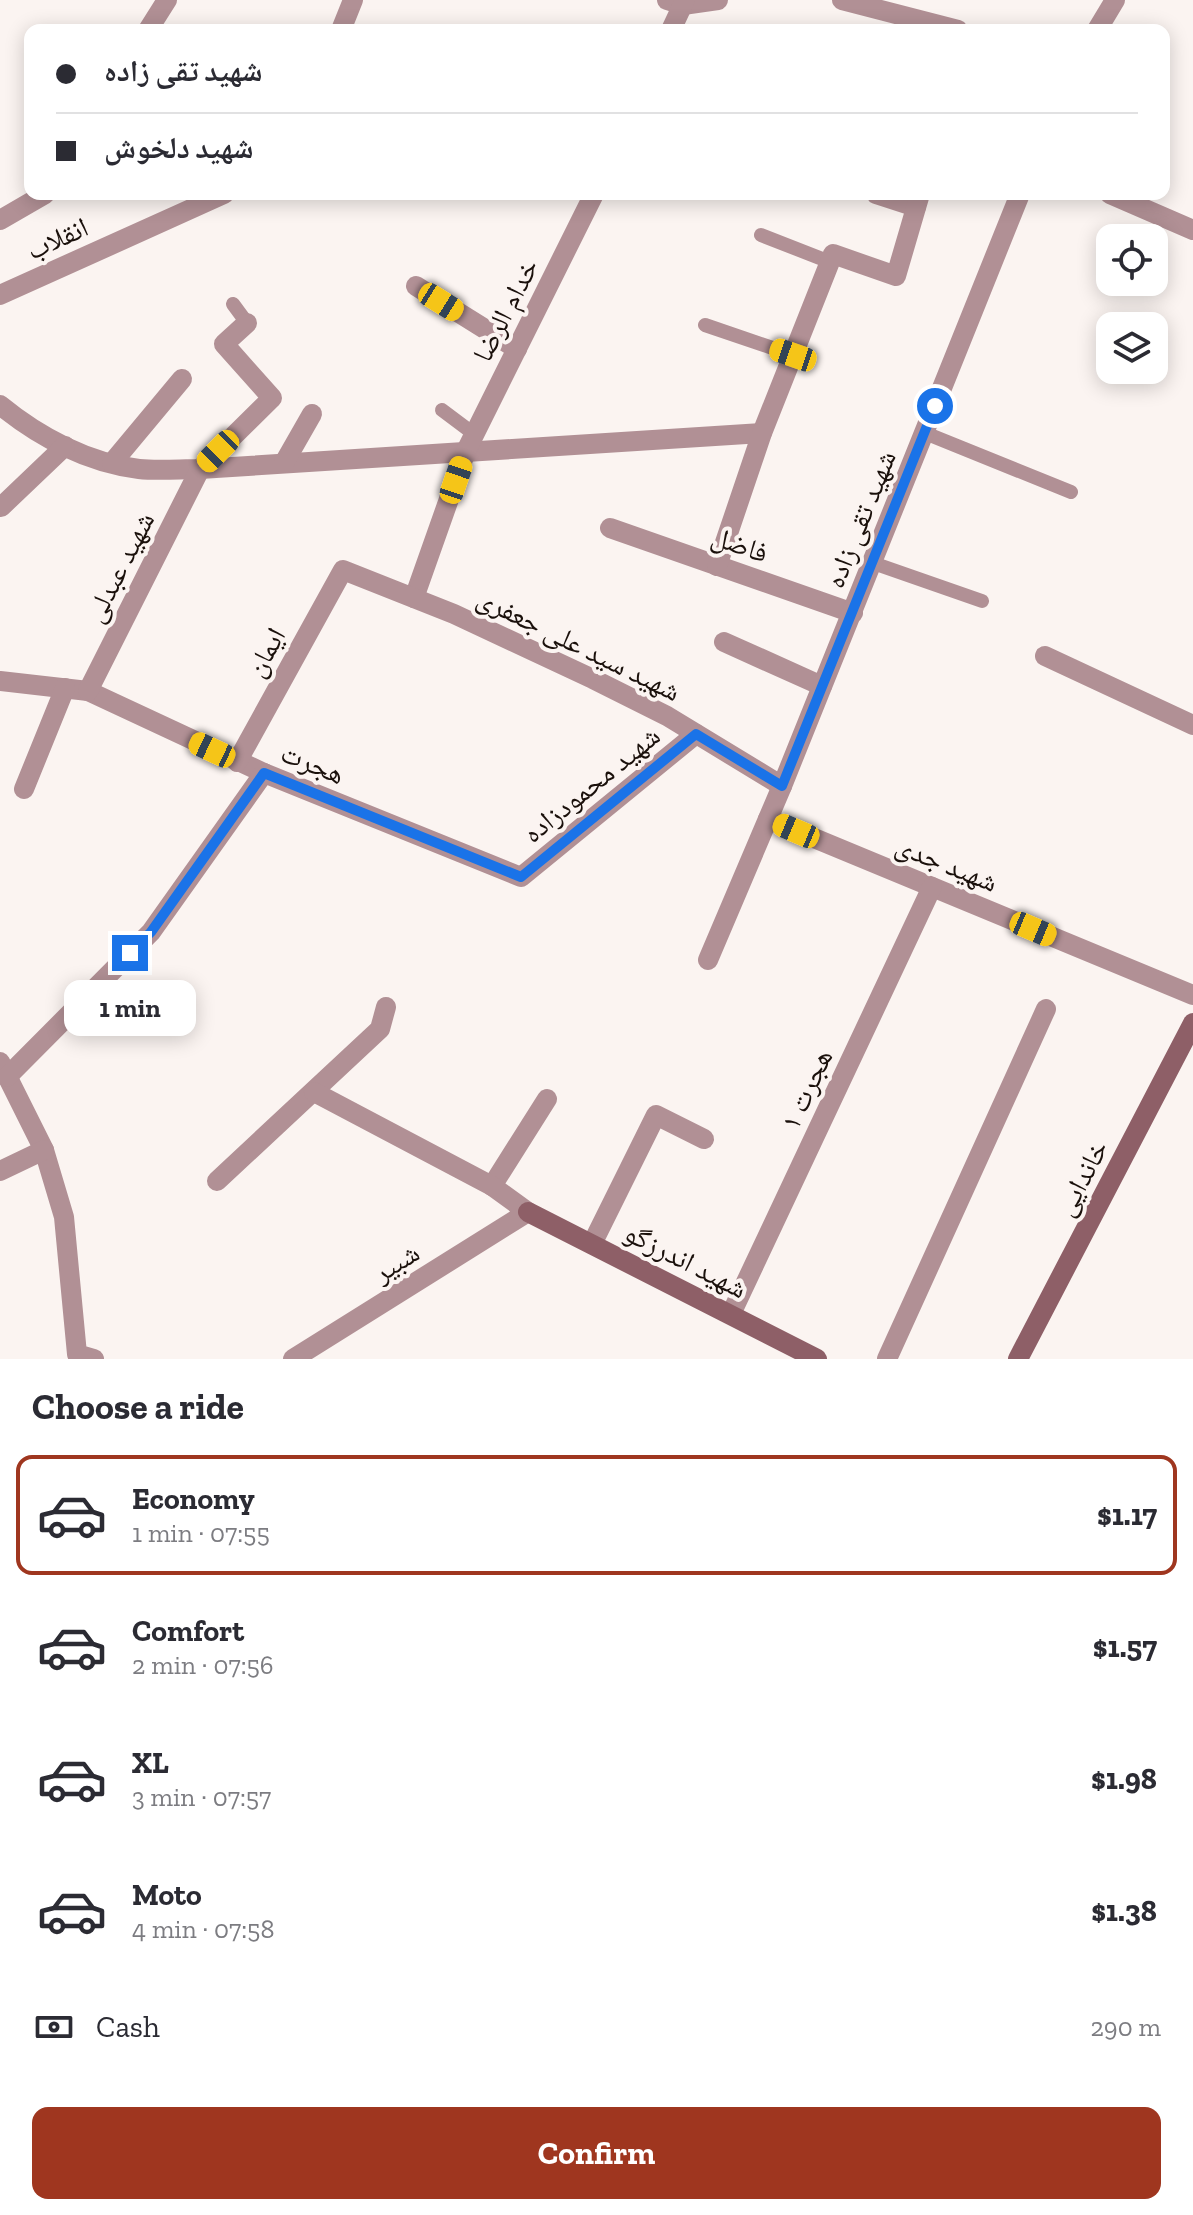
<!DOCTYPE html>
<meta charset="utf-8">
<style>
:root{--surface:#fff;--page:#f2f2f3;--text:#2b2b33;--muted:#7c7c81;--line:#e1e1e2;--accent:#9f361f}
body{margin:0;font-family:"Zilla Slab","Noto Naskh Arabic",serif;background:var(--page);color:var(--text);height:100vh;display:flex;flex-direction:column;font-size:30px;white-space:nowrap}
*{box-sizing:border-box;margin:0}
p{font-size:26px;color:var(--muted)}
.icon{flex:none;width:44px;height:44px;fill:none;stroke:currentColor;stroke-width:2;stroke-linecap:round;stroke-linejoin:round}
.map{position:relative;height:1359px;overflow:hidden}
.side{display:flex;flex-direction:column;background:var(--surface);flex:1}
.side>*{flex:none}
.banner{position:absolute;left:24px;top:24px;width:1146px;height:176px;border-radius:16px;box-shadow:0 4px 20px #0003;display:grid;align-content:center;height:176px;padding:0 32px;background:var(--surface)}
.tools{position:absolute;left:1096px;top:224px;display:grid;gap:16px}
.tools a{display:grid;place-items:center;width:72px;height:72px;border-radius:16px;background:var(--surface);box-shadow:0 4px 20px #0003;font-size:40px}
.end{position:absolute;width:36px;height:36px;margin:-18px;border:10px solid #1a73e8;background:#fff;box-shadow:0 0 0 4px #fff}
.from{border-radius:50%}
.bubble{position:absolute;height:56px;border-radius:16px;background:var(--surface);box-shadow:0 4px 20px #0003;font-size:26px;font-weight:700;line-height:56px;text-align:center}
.car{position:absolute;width:24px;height:48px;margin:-24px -12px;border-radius:10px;box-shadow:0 0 6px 2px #0007;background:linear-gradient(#f5c518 24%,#345 0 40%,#f5c518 0 76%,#345 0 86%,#f5c518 0)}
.banner b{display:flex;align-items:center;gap:28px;height:76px;font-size:30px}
.banner b+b{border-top:2px solid var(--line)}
.banner i{width:20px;height:20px;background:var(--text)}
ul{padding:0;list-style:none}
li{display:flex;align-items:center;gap:24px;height:120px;margin:0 16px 12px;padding:0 16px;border:4px solid transparent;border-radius:16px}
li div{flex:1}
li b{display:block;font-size:30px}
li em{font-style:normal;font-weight:700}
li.current{border-color:var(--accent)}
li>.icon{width:72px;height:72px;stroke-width:1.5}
h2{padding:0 32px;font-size:36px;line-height:96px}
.pay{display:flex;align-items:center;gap:20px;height:88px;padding:0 32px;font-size:30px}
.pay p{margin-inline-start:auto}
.action{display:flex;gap:16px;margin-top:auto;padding:16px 32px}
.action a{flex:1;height:92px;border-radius:16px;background:var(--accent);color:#fff;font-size:32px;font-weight:700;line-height:92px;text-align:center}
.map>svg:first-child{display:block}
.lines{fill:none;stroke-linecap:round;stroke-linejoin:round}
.lane{stroke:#b19095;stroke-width:14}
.street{stroke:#b19095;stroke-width:20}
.secondary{stroke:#8e5f67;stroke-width:20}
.route{stroke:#1a73e8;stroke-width:10}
.labels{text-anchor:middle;stroke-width:8;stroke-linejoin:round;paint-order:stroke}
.street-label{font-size:28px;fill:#1a100b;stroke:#fbf4f1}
</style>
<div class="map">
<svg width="1193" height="1359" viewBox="0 0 1193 1359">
<rect width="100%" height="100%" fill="#fbf4f1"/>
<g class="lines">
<!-- lane -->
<g class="lane">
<path d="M761 235 830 262"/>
<path d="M233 304 247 323"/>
<path d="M705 325 793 355"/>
<path d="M442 410 474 434"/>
<path d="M925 433 1071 492"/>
<path d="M873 563 982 601"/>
</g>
<!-- street -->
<g class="street">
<path d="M667 0 683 5 718 0"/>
<path d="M842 0 958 30"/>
<path d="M148 30 167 0"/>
<path d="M341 30 353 0"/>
<path d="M671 30 685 0"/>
<path d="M1097 30 1115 0"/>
<path d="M876 194 916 207"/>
<path d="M1110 194 1193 230"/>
<path d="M0 220 45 194"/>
<path d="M416 286 517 349"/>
<path d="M0 295 224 194"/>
<path d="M0 405C39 437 88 463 139 469 159 471 180 469 200 469L762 433"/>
<path d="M112 463 182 379"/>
<path d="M284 463 312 414"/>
<path d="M1 507 65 446"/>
<path d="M610 528 853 613"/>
<path d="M717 566 762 433 833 254 896 276 920 194"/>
<path d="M414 598 466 451 594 194"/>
<path d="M724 642 822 686"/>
<path d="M1045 656 1193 725"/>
<path d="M0 681 88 691 264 773 521 877 696 734"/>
<path d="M88 691 200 469 272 398 224 344 247 323"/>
<path d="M237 762 343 570 454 614 593 679 667 716 782 786"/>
<path d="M24 789 65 688"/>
<path d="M768 819 1193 995"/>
<path d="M708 960 782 786 1020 194"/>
<path d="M0 1062 44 1150 64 1217 77 1354 94 1359"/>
<path d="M7 1077 151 932 264 773"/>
<path d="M0 1171 44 1150"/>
<path d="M217 1181 380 1029 386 1007"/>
<path d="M492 1186 547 1099"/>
<path d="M592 1244 656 1115 704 1139"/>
<path d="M731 1314 932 887"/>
<path d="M293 1359 528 1212 492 1186 314 1092"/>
<path d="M887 1359 1046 1009"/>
</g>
<!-- secondary -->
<g class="secondary">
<path d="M528 1212 817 1359"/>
<path d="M1018 1359 1193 1023"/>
</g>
</g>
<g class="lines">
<!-- route -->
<path class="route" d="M130 953 151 932 264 773 521 877 696 734 782 786 935 406"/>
</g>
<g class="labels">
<!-- street labels -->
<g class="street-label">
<text transform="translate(57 238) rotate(-24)" y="10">انقلاب</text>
<text transform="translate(505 310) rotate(-63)" y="10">خدام الرضا</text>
<text transform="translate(860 519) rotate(-68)" y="10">شهید تقی زاده</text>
<text transform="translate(740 544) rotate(19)" y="10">فاضل</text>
<text transform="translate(119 567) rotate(-63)" y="10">شهید عبدلی</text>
<text transform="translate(579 644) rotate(26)" y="10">شهید سید علی جعفری</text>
<text transform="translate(265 652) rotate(-61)" y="10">ایمان</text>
<text transform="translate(313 763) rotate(22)" y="10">هجرت</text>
<text transform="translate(591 784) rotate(-39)" y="10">شهید محمودزاده</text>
<text transform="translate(947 863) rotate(22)" y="10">شهید جدی</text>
<text transform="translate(806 1089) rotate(-65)" y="10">هجرت ۱</text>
<text transform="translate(1081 1178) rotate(-62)" y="10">خاندایی</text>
<text transform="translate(686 1260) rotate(27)" y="10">شهید اندرزگو</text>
<text transform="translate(396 1262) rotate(-32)" y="10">شبیر</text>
</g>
</g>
</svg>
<div class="tools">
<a><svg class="icon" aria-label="locate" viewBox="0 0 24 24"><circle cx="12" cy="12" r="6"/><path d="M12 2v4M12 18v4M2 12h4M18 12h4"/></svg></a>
<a><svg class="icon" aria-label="layers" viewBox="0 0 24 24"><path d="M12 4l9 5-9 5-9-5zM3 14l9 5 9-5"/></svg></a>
</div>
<i class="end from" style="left:935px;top:406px"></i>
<i class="end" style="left:130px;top:953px"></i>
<div class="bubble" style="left:64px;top:980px;width:132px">1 min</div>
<i class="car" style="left:441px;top:302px;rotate:122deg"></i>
<i class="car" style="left:793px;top:355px;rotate:289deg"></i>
<i class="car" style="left:218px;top:451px;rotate:225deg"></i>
<i class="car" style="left:456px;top:480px;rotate:19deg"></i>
<i class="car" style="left:212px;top:750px;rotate:295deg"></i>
<i class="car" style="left:796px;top:831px;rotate:293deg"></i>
<i class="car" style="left:1033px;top:929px;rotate:113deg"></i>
<div class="banner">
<b><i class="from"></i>شهید تقی زاده</b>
<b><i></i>شهید دلخوش</b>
</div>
</div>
<section class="side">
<h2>Choose a ride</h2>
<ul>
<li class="current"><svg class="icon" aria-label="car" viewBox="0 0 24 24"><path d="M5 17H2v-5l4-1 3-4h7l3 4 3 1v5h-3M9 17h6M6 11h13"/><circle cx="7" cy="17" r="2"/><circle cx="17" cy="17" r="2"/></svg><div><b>Economy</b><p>1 min · 07:55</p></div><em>$1.17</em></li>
<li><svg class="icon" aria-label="car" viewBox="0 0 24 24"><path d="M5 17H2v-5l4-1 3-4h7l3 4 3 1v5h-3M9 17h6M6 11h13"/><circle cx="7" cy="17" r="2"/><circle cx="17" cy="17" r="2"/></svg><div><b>Comfort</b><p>2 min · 07:56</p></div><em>$1.57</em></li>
<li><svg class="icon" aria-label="car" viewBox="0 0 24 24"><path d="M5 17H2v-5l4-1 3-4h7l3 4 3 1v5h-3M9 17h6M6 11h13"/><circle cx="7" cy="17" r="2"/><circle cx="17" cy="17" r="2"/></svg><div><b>XL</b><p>3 min · 07:57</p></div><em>$1.98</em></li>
<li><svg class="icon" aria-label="car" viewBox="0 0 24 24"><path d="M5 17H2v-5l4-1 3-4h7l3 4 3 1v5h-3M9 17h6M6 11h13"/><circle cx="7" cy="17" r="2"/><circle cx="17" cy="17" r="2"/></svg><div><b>Moto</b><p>4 min · 07:58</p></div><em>$1.38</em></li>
</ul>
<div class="pay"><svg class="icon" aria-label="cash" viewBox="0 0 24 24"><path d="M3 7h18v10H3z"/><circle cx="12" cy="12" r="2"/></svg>Cash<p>290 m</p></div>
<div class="action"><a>Confirm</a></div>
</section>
